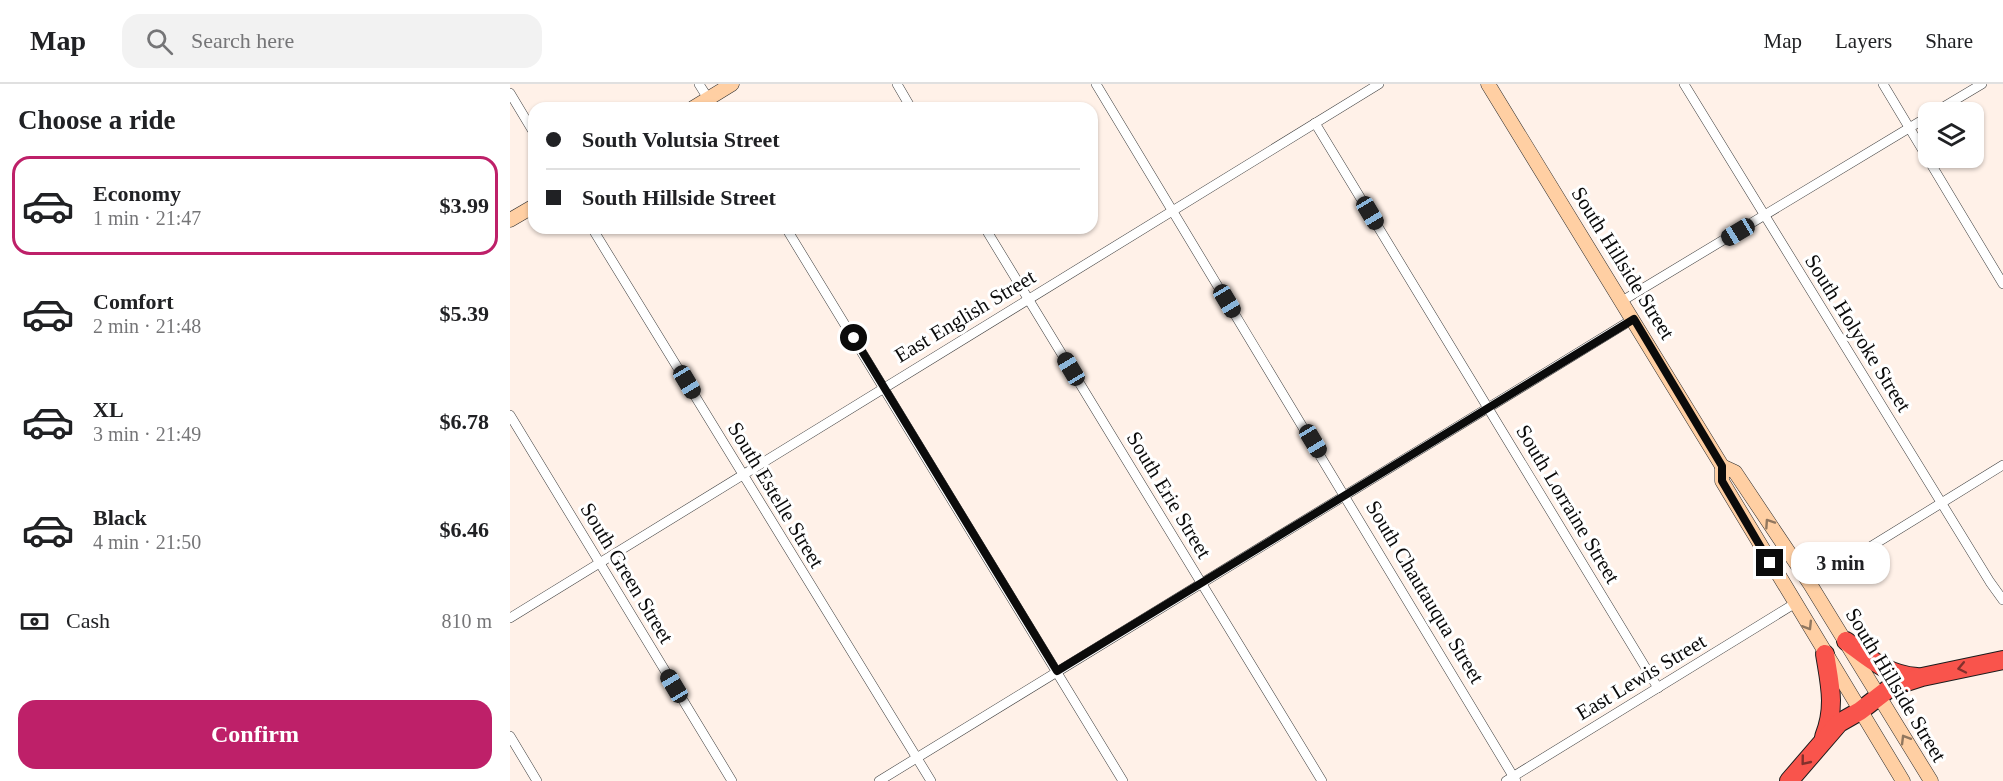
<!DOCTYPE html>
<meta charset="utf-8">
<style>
:root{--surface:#fff;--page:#f2f2f2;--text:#202124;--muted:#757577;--line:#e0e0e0;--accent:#be2069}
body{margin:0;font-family:Georgia,serif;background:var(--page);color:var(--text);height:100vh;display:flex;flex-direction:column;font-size:22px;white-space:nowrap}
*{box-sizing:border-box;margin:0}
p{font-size:20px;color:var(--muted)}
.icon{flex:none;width:33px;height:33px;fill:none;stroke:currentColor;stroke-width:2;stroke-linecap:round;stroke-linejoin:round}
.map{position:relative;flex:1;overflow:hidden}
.side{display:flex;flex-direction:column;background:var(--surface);width:510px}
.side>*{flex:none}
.top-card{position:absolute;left:18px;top:18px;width:570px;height:132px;border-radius:18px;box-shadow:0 2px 4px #0004;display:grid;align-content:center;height:132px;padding:0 18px;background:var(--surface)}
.buttons{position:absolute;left:1408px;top:18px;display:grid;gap:12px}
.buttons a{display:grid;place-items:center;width:66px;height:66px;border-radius:12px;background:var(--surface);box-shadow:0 2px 4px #0004;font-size:30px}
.end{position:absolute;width:27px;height:27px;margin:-14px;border:8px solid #0b0b0b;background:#fff;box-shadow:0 0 0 3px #fff}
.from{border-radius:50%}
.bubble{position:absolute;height:42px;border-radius:18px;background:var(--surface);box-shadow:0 2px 4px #0004;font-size:20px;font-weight:700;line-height:42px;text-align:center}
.car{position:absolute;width:18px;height:36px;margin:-18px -9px;border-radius:8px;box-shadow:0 0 4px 2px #0007;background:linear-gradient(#222 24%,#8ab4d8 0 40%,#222 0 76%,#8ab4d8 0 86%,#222 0)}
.top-card b{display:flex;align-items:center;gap:21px;height:57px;font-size:22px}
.top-card b+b{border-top:2px solid var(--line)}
.top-card i{width:15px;height:15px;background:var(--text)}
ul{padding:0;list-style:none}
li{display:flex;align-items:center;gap:18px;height:99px;margin:0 12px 9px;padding:0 6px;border:3px solid transparent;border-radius:18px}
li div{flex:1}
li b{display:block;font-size:22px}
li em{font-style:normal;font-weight:700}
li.selected{border-color:var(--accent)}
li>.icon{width:54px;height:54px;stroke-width:1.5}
h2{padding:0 18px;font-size:27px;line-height:72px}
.pay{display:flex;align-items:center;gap:15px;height:66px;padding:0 18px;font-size:22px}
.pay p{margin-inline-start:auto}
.cta{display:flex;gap:12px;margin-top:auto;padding:12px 18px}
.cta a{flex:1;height:69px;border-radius:18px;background:var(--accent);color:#fff;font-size:24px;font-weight:700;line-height:69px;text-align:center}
header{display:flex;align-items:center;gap:36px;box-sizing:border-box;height:84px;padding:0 30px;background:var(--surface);border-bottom:2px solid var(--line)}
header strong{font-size:28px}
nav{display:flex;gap:33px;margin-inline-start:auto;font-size:21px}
.search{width:420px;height:54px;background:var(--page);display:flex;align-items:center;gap:15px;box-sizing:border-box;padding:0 21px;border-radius:18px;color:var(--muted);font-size:22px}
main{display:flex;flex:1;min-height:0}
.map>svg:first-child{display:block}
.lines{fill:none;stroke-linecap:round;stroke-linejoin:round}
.minor-casing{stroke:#3e3e3e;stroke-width:10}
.secondary-casing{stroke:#2d2d2d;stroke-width:15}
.motorway-casing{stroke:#1c1c1c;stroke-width:20}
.minor{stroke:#fff;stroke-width:9}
.secondary{stroke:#ffcfa3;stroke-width:14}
.motorway{stroke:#f9544c;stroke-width:18}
.oneway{stroke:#91775f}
.oneway2{stroke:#82302c}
.route{stroke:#0b0b0b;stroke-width:8}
.labels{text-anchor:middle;stroke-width:6;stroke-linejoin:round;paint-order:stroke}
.street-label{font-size:21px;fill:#0b0b0b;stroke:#fff}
</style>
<header>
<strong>Map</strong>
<div class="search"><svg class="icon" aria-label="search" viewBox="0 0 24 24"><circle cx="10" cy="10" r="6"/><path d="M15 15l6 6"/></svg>Search here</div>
<nav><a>Map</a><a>Layers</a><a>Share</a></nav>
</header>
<main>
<section class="side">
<h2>Choose a ride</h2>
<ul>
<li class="selected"><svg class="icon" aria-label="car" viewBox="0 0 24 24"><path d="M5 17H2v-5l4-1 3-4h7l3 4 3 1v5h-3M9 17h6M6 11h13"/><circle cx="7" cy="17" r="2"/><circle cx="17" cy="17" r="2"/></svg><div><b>Economy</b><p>1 min · 21:47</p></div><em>$3.99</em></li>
<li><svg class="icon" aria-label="car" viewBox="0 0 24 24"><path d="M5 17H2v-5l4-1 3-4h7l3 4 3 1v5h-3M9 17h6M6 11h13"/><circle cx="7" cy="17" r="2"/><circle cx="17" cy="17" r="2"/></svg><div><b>Comfort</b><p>2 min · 21:48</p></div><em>$5.39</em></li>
<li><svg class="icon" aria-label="car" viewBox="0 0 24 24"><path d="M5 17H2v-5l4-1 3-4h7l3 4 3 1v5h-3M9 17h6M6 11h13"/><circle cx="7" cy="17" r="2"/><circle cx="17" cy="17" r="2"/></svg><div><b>XL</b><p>3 min · 21:49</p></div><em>$6.78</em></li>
<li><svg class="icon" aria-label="car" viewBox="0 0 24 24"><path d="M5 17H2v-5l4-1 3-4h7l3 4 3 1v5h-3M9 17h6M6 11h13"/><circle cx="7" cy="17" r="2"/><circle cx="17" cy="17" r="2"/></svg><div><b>Black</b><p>4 min · 21:50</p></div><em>$6.46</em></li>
</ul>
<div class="pay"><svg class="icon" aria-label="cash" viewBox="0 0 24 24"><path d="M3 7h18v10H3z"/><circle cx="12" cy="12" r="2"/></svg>Cash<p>810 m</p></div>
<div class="cta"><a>Confirm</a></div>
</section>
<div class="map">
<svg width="1493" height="697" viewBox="0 0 1493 697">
<rect width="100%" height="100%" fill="#fff1e8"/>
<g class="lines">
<!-- minor casing -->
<g class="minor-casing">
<g id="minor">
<path d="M189 0 204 24"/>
<path d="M387 0 401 24"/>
<path d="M586 0 1006 697"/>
<path d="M1174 0 1480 498 1493 516"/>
<path d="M1373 0 1493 200"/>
<path d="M0 9 24 49"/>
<path d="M1425 28 1472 0"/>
<path d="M805 39 1148 604"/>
<path d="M82 144 421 697"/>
<path d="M276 144 613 697"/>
<path d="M475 144 812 697"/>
<path d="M1112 217 1419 32"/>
<path d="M0 331 222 697"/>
<path d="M1300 500 1493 381"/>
<path d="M0 534 869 0"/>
<path d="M0 652 27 697"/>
<path d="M369 697 1123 235"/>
<path d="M996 697 1284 520"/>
</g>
</g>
<!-- secondary casing -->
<g class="secondary-casing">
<g id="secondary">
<path d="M978 0 1212 382 1225 388 1300 500 1421 697"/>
<path d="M183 24 222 0"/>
<path d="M0 136 24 122"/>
<path d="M1212 382V397L1393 697"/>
</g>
</g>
<!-- motorway casing -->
<g class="motorway-casing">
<g id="motorway">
<path d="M1336 557C1359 574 1377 591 1407 593"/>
<path d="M1314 653C1326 623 1320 601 1315 570"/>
<path d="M1279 697 1329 639 1350 627 1381 603 1412 593 1493 576"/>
</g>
</g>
<!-- minor -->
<use href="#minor" class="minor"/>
<!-- secondary -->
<use href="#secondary" class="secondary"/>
<!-- motorway -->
<use href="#motorway" class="motorway"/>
</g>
<!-- one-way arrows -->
<defs><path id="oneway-chevron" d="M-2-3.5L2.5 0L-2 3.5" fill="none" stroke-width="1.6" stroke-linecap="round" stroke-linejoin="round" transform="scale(1.5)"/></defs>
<g class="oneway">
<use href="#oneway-chevron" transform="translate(1259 439) rotate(-124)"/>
<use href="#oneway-chevron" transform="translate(1298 542) rotate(58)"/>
<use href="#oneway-chevron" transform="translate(1395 655) rotate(-121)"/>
</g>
<g class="oneway2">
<use href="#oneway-chevron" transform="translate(1452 584) rotate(168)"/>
<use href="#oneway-chevron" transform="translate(1295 677) rotate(129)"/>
</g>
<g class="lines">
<!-- route -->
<path class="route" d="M344 254 547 587 1124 235 1212 382V397L1260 479"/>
</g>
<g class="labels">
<!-- street labels -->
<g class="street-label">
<text transform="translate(1113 179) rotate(58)" y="7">South Hillside Street</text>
<text transform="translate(455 232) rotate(-31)" y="7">East English Street</text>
<text transform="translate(1348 249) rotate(58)" y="7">South Holyoke Street</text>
<text transform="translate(266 411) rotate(59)" y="7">South Estelle Street</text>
<text transform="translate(659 411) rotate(59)" y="7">South Erie Street</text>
<text transform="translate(1058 420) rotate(59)" y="7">South Lorraine Street</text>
<text transform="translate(117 489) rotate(59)" y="7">South Green Street</text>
<text transform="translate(915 508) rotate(59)" y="7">South Chautauqua Street</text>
<text transform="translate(1131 593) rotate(-31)" y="7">East Lewis Street</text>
<text transform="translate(1386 601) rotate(59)" y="7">South Hillside Street</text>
</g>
</g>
</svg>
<div class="buttons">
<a><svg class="icon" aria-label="layers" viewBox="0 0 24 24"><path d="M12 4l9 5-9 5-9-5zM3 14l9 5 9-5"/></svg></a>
</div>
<i class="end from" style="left:344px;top:254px"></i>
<i class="end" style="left:1260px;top:479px"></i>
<div class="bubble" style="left:1281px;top:458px;width:99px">3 min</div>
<i class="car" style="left:860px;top:129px;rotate:149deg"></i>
<i class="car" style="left:1228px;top:148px;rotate:239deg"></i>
<i class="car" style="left:717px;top:217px;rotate:149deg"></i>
<i class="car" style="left:561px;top:285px;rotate:329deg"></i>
<i class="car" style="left:177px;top:298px;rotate:149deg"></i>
<i class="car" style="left:803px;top:357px;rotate:149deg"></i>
<i class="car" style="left:164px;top:602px;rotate:329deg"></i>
<div class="top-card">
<b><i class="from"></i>South Volutsia Street</b>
<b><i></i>South Hillside Street</b>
</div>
</div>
</main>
